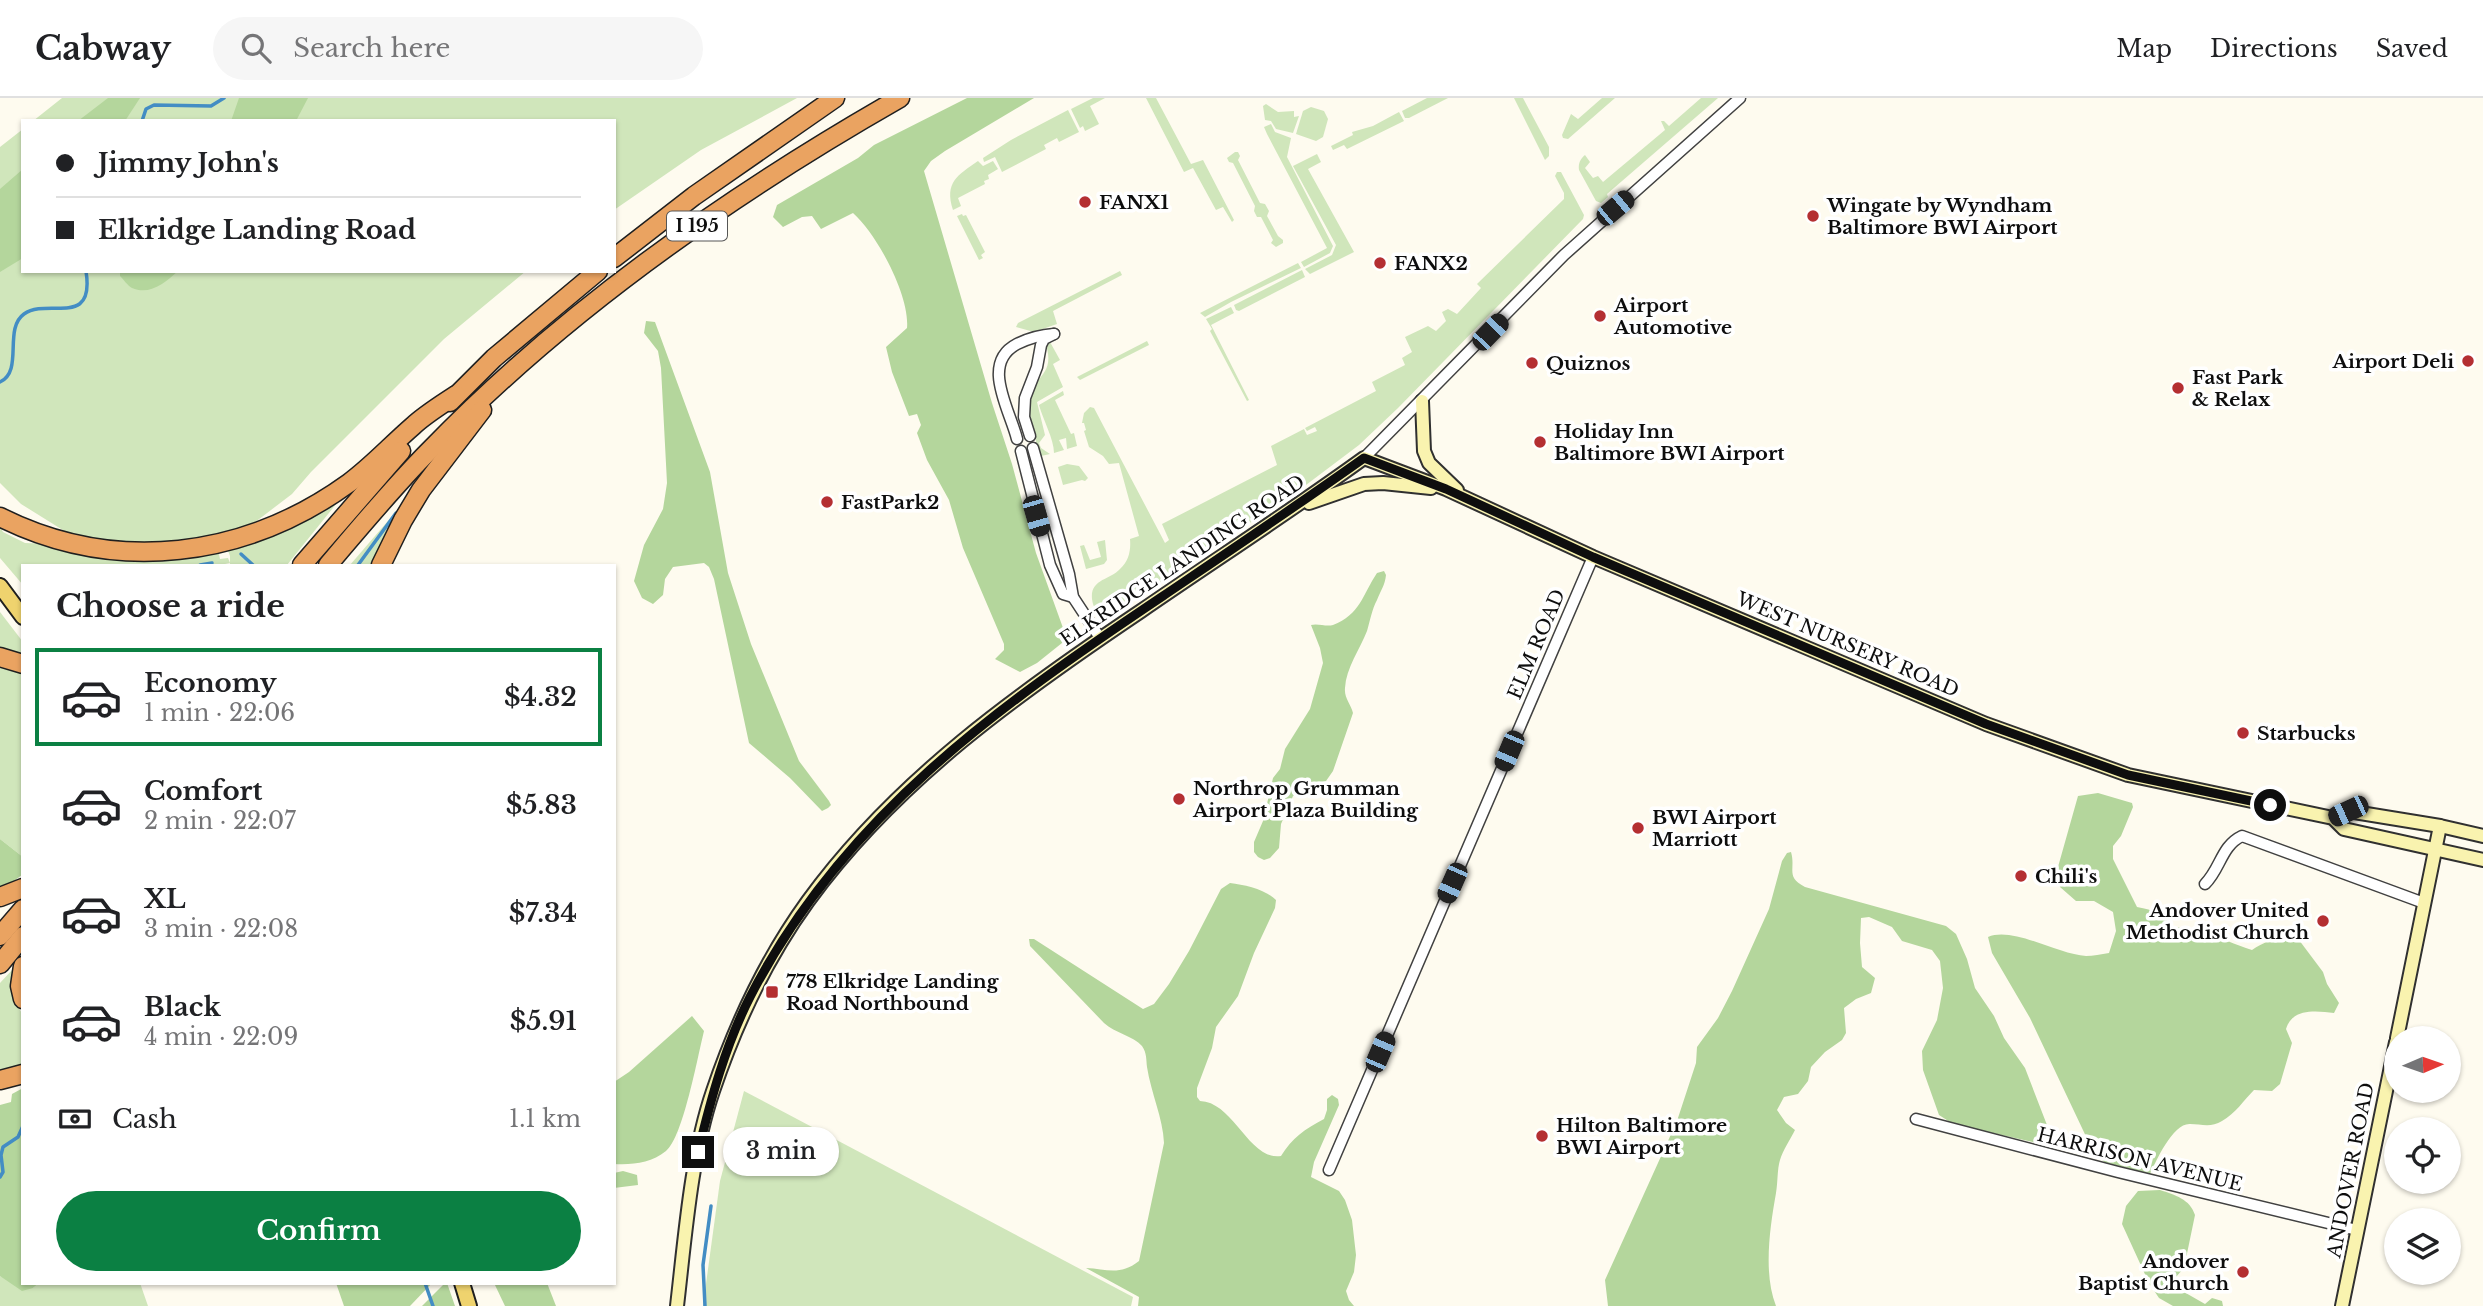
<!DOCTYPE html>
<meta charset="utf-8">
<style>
:root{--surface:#fff;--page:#f6f6f6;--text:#202124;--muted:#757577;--line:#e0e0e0;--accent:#0b8043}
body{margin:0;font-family:"Libre Baskerville",serif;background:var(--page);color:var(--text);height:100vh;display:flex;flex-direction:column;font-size:26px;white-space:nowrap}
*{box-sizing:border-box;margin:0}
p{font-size:23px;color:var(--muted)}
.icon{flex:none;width:38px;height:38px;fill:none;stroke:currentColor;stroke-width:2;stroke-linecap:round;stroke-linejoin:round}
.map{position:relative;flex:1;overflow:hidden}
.sheet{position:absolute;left:21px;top:466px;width:595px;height:721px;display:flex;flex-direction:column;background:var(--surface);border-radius:0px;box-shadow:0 2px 5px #0004}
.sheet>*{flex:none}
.banner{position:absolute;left:21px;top:21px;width:595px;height:154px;border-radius:0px;box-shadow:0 2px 5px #0004;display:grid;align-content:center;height:154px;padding:0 35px;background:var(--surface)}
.needle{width:46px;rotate:88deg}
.fabs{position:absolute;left:2384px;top:928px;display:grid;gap:14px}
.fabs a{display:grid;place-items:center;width:77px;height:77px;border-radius:50%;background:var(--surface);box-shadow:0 2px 5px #0004;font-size:35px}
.end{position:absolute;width:32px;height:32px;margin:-16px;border:9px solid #0e0e0e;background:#fff;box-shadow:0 0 0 4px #fff}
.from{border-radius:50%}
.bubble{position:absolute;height:49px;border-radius:24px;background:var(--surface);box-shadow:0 2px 5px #0004;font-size:23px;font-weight:600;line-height:49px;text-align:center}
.car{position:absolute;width:21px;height:42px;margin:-21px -10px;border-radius:9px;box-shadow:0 0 5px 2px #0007;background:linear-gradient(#222 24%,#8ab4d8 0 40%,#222 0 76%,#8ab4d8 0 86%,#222 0)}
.banner b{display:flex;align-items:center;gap:24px;height:66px;font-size:26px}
.banner b+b{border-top:2px solid var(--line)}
.banner i{width:18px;height:18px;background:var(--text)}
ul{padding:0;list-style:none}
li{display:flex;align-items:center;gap:21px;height:98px;margin:0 14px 10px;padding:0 21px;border:4px solid transparent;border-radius:0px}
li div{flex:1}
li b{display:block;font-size:26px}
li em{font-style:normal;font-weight:600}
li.current{border-color:var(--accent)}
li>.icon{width:63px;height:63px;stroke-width:1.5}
h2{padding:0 35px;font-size:32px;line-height:84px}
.pay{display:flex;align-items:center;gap:18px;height:77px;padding:0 35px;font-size:26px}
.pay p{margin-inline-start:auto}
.button{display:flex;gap:14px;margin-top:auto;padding:14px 35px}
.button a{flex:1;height:80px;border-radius:42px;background:var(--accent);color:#fff;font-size:28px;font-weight:600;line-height:80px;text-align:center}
header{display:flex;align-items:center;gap:42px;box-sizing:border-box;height:98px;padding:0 35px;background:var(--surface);border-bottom:2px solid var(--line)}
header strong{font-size:33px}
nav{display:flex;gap:38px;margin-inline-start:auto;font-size:24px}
.search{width:490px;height:63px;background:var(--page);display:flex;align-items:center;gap:18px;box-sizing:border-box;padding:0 24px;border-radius:38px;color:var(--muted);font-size:26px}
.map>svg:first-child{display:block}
.green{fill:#d0e6bb}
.forest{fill:#b4d69c}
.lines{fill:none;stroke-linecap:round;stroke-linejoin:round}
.stream{stroke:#438dc4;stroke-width:3.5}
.street-casing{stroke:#414141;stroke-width:13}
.secondary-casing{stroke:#303030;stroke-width:16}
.primary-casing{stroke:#1f1f1f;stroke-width:18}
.highway-casing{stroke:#1f1f1f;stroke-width:21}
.street{stroke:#fff;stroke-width:10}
.secondary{stroke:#f9f3af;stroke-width:12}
.primary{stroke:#efd36e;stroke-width:14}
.highway{stroke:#eaa361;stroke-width:18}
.route{stroke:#0e0e0e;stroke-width:9}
.poi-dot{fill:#b42f32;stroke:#fff;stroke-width:2.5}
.labels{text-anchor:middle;stroke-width:7;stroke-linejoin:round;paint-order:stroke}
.shield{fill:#fff;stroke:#565656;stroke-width:2}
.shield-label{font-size:18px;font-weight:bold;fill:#0e0e0e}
.poi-label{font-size:19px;font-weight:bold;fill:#0e0e0e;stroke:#fff;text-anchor:start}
.street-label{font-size:19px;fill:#0e0e0e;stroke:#fff}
</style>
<header>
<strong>Cabway</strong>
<div class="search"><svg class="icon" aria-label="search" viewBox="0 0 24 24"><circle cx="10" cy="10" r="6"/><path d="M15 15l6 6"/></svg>Search here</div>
<nav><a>Map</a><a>Directions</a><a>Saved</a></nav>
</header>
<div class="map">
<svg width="2483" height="1208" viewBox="0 0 2483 1208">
<rect width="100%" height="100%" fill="#fefbef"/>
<!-- green -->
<g class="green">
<path d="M62 0H797L701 52 614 112V23H33Z"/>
<path d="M1093 0H1105L1090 8 1099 26 1085 33 1083 28 1080 30 1071 11Z"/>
<path d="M1146 0H1156L1191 66 1203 62 1234 122 1232 124 1223 109 1216 112 1193 70 1184 74Z"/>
<path d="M1427 0H1448L1409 20H1405L1402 13Z"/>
<path d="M1514 0H1523L1549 49V58L1545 62Z"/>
<path d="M1602 0H1615L1568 41 1563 40 1562 37 1571 16 1578 21Z"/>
<path d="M1701 0H1718L1607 96 1608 99 1601 105 1596 103 1579 72C1578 66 1580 61 1585 57L1590 64 1585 70 1593 80 1598 78 1603 84 1665 32 1661 23H1664L1669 28Z"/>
<path d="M1266 6 1278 14 1294 13V19L1299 18 1293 35 1276 31 1271 23 1265 22 1263 8Z"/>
<path d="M1311 9 1324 13 1328 21 1323 39 1316 43 1296 36 1303 13Z"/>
<path d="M1068 12 1079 34 1059 44 1057 40 1044 47 1046 51 1002 74 995 59 984 64 983 60 1011 42Z"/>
<path d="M1399 14 1404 23 1347 51 1344 47 1333 52 1331 48 1353 37 1352 34 1373 28Z"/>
<path d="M1271 26 1275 34 1291 40 1287 59 1333 148 1330 155 1304 169 1301 164 1327 150 1267 36 1264 29Z"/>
<path d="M23 31V173H526L444 241 311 374 292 396 250 428 185 449 83 441 66 434 21 406 0 385V49Z"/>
<path d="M1235 54H1238L1240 58 1238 62 1260 105 1265 106 1269 113 1267 118 1278 138 1283 142V145L1276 149 1271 145 1273 142 1261 119H1257L1254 113 1255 108 1233 65 1229 64 1227 60Z"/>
<path d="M1317 56 1321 64 1308 71 1354 154 1310 176 1305 171 1332 157 1336 147 1293 68Z"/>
<path d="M978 63 983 68 993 63 998 71 988 77 989 81 984 83 985 86 958 100 961 108 953 112C944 84 958 77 978 63Z"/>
<path d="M1557 74H1561L1584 117 1583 121 1398 310 1359 347 1298 393 1113 516 1103 518C1096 514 1093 509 1092 501 1090 481 1110 482 1120 471 1129 463 1131 452 1130 441L1139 438 1119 365 1109 366 1103 358 1089 349 1084 333 1086 332 1084 325H1082L1084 315 1090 309 1094 310 1165 445 1169 442 1162 426 1277 367 1271 348 1304 331 1307 337 1317 333 1315 329 1307 333 1305 330 1376 293 1372 284 1405 267 1402 260 1412 254 1405 239 1428 228 1436 233 1446 223 1442 214 1448 211 1457 216 1481 190 1477 186 1564 101V95L1555 78Z"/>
<path d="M962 116 963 118 966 117 985 154 981 157 983 160 979 162 957 118Z"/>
<path d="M1298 165 1301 170 1231 204 1205 219 1200 215Z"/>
<path d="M1302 172 1305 179 1239 213 1236 212 1234 207Z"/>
<path d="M1120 173 1122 177 1053 213 1057 226 1034 234 1016 229 1018 225Z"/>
<path d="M1231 209 1234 215 1211 227 1249 302 1247 303 1210 233 1212 231 1206 221Z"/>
<path d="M1147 243 1149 247 1080 282 1077 279Z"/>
<path d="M1050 244 1060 262 1053 266 1063 289 1037 304 1045 337 1039 345 1041 350 1050 356 1041 358C1036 352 1037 346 1035 338 1032 325 1027 312 1030 299 1036 276 1055 276 1046 247Z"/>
<path d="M1063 293 1064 297 1055 302 1071 336 1074 335 1077 348 1067 351 1066 340 1059 342 1064 352 1054 355C1054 341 1043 322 1039 307Z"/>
<path d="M1067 366 1079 368 1088 380 1085 383 1082 382 1063 387 1058 369Z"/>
<path d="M341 400 287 467H230V458L227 450Z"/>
<path d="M406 402 374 467H350Z"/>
<path d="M0 428 3 434 25 445 218 452 220 461 228 460 230 465 220 467H23V487L0 460Z"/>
<path d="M1105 442 1107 462 1104 466 1086 471 1080 448 1084 447 1090 462 1101 459 1097 444Z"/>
<path d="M0 514 23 544V559L0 553Z"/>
<path d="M0 565 23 573V759L0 741Z"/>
<path d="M13 871 17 907 23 917V969L0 975V885Z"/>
<path d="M744 993 1133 1199 1131 1208H703L720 1083Z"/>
<path d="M0 1178 33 1190 39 1185H140L148 1208H0Z"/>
</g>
<!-- forest -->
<g class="forest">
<path d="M108 0H140L125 23H78Z"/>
<path d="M239 0H308L296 23H231Z"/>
<path d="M967 0H1034L945 53 931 63 924 73 992 305 1012 366 1036 455 1067 541 1037 565 1020 574 995 561 1004 552V546L963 450 949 402 927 362 917 335 921 327 917 316 909 318 892 274 886 249 907 230C910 198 877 136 853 115L821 131 812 118 802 119 783 129 773 119 777 107 858 60 874 47Z"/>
<path d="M23 71V160L0 174V91Z"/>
<path d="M120 173H178C166 184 150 198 132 190 128 188 123 181 120 178Z"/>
<path d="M646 223 655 224 710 374 728 475 751 546 799 663 829 703 831 707 828 710 822 713 790 680 749 645 714 481 709 469 704 465 673 469 665 481 663 497 653 506 642 500 634 483 644 447 663 411 667 385 661 270 658 253 644 235Z"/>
<path d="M1384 473 1386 477C1385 487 1381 492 1377 502 1372 511 1370 523 1367 533 1360 551 1346 570 1345 590 1344 600 1351 606 1353 615L1333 673 1326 683 1309 688 1293 698 1281 726 1279 750 1270 760 1264 762 1258 759 1254 754V744L1263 723 1273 680 1280 671 1285 651 1310 611 1323 565 1320 550 1311 527C1318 525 1326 529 1333 527 1360 517 1363 496 1377 475Z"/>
<path d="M2098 695 2132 705 2133 709 2121 738 2113 748V761L2137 809C2154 812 2163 816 2172 829L2185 830 2197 838C2215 835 2234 847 2252 852 2267 841 2281 840 2299 842L2323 874 2327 886 2339 905 2334 915C2316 913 2292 910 2286 931L2292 945 2280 986 2272 993 2254 992C2244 1002 2235 1016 2222 1023 2211 1030 2201 1026 2190 1026 2173 1025 2156 1063 2150 1076L2104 1064 2091 1049 2030 920 1992 855 1988 839C2013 828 2059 857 2086 858 2093 858 2101 856 2109 855L2116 833 2113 814 2094 803H2076L2060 789 2056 776 2078 698Z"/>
<path d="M0 741 23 759 22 777 11 785 0 790Z"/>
<path d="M1791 754C1796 771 1785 779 1805 789L1946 828 1956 836 1967 861 1975 890 1994 918 2004 940 2025 970 2052 1040 2050 1048 1953 1026 1939 1017 1923 972 1922 953 1937 922 1943 890 1940 863 1932 852 1902 843 1892 829 1869 819 1861 820 1860 845 1862 869 1875 880 1871 895 1856 901 1844 910 1846 935 1842 942 1825 954 1811 969 1808 983 1798 996 1784 999 1777 1012 1786 1025 1795 1032C1790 1042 1783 1052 1780 1062 1777 1072 1778 1084 1776 1095 1770 1129 1763 1175 1776 1208H1608L1605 1182 1677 1023 1696 965 1697 949 1718 920 1732 893 1769 811 1782 763 1787 755Z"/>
<path d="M1230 785C1245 787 1265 791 1276 802L1275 810 1254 855 1238 898 1216 929 1212 950 1197 990V999L1200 1003C1234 1004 1249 1063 1281 1058 1292 1040 1305 1031 1324 1021L1327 1012V1001L1332 997 1338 1001 1339 1007 1314 1064 1311 1079 1339 1093 1345 1102 1352 1122 1356 1157 1354 1174 1346 1193 1349 1202 1354 1208H1138L1139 1199 1086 1170C1107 1171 1120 1178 1139 1163L1164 1045C1163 1020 1151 995 1147 969 1146 962 1147 955 1142 948 1133 938 1115 935 1104 925L1030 848 1029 841H1034L1143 911 1154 906 1169 886 1189 853 1221 791Z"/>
<path d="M692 918 704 933C698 957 683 1040 666 1053 651 1065 633 1067 614 1066V984L629 974Z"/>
<path d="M23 990V1185H39L33 1190 22 1193 0 1178V1007L11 1004 12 996Z"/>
<path d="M623 1073 637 1077 638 1087 614 1090V1075Z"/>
<path d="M2160 1092C2175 1097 2190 1101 2195 1117L2184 1170 2175 1180 2177 1190 2205 1206 2212 1200 2222 1203 2223 1208H2173L2159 1200 2149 1185 2122 1126 2126 1108 2138 1093Z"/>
<path d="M336 1185H432L410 1208H344Z"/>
<path d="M445 1185H447L455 1208H422Z"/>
<path d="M494 1185H547L556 1208H505Z"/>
</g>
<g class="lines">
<!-- stream -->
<g class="stream">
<path d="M142 23 146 11 154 7 211 8 224 0"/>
<path d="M0 284C24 273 3 231 24 216 48 199 95 231 86 173"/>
<path d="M241 456 253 467"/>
<path d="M200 467 212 465"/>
<path d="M358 467 396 415"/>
<path d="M0 1079 3 1074 1 1057 3 1049 18 1039 23 1028"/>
<path d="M425 1185 433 1208"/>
<path d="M705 1208 703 1167 711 1108"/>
</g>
<!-- street casing -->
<g class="street-casing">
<g id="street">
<path d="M1030 338 1024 319 1025 300 1037 269 1041 247 1044 241 1054 236"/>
<path d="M1017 341C1010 312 980 265 1017 246 1029 240 1041 237 1054 236"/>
<path d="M1033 350 1069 476 1073 499 1100 540"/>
<path d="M1021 353 1050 467 1063 496 1073 499"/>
<path d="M1364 360 1564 157 1740 0"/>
<path d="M2205 786C2221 770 2221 748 2242 738L2424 805"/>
<path d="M1916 1021 2118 1074 2357 1132"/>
<path d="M1329 1072 1593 459"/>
</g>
</g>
<!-- secondary casing -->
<g class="secondary-casing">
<g id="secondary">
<path d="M1422 303 1424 353 1429 365 1457 392"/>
<path d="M1309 405 1364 386 1383 385 1431 390"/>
<path d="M2333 720 2348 713 2440 728 2483 738"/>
<path d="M2397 940 2440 728"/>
<path d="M677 1208C685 1140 691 1057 713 993 736 925 766 861 808 803 896 682 1019 595 1141 513 1215 462 1291 413 1364 360L1446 391 1593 459 1986 626 2128 677 2333 720 2344 731 2483 762"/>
<path d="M2342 1208 2396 944"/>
</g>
</g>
<!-- primary casing -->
<g class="primary-casing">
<g id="primary">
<path d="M0 488 23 519"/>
<path d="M462 1185 469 1208"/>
</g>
</g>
<!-- highway casing -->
<g class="highway-casing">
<g id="highway">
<path d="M614 160 694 98 835 0"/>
<path d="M450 304 494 260 598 173"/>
<path d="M0 419C116 477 245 460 349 385 372 368 391 347 413 328 426 316 441 307 456 297"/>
<path d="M302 467 401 353"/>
<path d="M328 467C361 428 394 388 430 352 566 211 730 97 900 0"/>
<path d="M381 467 403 422 421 392 482 312"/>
<path d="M0 559 23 566"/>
<path d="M0 799 23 790"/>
<path d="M0 838 23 811"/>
<path d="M0 866 23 838"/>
<path d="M23 868 20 888 23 901"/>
<path d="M0 982 23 976"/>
</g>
</g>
<!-- street -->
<use href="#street" class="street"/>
<!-- secondary -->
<use href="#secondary" class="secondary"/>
<!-- primary -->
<use href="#primary" class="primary"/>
<!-- highway -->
<use href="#highway" class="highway"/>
</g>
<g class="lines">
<!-- route -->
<path class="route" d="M698 1054C711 1001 725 948 750 899 843 718 999 608 1163 498 1231 452 1298 407 1364 360L1446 391 1593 459 1986 626 2128 677 2270 707"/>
</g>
<!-- markers -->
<g class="poi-dot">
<circle cx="1085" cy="104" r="7"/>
<circle cx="1813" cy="118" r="7"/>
<circle cx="1380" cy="165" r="7"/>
<circle cx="1600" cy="218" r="7"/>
<circle cx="2468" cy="263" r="7"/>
<circle cx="1532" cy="265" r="7"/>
<circle cx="2178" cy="290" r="7"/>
<circle cx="1540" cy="344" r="7"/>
<circle cx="827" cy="404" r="7"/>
<circle cx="2243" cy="635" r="7"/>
<circle cx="1179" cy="701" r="7"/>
<circle cx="1638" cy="730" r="7"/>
<circle cx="2021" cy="778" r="7"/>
<circle cx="2323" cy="823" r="7"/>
<rect x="765" y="887" width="14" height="14" rx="3.5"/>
<circle cx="1542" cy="1038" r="7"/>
<circle cx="2243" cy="1174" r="7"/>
</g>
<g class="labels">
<!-- shield labels -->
<rect class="shield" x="667" y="113.5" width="60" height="29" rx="5"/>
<g class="shield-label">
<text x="697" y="134">I 195</text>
</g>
<!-- poi labels -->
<g class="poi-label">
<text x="1099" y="111">FANX1</text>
<text x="1827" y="114">Wingate by Wyndham<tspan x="1827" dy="22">Baltimore BWI Airport</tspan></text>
<text x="1394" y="172">FANX2</text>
<text x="1614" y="214">Airport<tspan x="1614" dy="22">Automotive</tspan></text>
<text x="2454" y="270" text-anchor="end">Airport Deli</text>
<text x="1546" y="272">Quiznos</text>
<text x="2192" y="286">Fast Park<tspan x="2192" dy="22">&amp; Relax</tspan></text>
<text x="1554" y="340">Holiday Inn<tspan x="1554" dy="22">Baltimore BWI Airport</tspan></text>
<text x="841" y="411">FastPark2</text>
<text x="2257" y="642">Starbucks</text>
<text x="1193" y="697">Northrop Grumman<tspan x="1193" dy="22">Airport Plaza Building</tspan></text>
<text x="1652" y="726">BWI Airport<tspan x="1652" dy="22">Marriott</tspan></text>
<text x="2035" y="785">Chili's</text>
<text x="2309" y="819" text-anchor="end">Andover United<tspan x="2309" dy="22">Methodist Church</tspan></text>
<text x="786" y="890">778 Elkridge Landing<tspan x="786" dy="22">Road Northbound</tspan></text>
<text x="1556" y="1034">Hilton Baltimore<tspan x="1556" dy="22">BWI Airport</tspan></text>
<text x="2229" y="1170" text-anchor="end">Andover<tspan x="2229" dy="22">Baptist Church</tspan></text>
</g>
<!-- street labels -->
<g class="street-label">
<text transform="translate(1182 462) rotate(-34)" y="7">ELKRIDGE LANDING ROAD</text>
<text transform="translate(1536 546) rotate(-67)" y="7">ELM ROAD</text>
<text transform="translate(1848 546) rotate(23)" y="7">WEST NURSERY ROAD</text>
<text transform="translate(2140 1061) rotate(14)" y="7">HARRISON AVENUE</text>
<text transform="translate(2350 1072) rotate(-79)" y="7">ANDOVER ROAD</text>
</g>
</g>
</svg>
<div class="fabs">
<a><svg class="needle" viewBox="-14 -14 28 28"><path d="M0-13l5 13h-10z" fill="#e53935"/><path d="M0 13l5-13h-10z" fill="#757577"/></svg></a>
<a><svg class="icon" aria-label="locate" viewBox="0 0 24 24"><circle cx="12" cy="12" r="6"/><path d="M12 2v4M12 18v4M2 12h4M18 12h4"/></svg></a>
<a><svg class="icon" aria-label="layers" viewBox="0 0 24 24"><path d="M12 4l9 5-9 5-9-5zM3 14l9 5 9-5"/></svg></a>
</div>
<i class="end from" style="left:2270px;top:707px"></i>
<i class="end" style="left:698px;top:1054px"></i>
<div class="bubble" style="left:723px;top:1029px;width:116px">3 min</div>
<i class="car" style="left:1615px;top:110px;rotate:50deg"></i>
<i class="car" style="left:1490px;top:234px;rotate:44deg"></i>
<i class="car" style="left:1036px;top:418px;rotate:164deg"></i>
<i class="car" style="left:1509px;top:653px;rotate:203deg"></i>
<i class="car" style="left:2348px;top:713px;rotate:245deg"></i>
<i class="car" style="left:1452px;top:785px;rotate:204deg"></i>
<i class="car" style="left:1380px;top:954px;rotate:23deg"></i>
<div class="banner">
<b><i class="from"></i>Jimmy John's</b>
<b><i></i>Elkridge Landing Road</b>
</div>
<section class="sheet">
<h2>Choose a ride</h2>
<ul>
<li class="current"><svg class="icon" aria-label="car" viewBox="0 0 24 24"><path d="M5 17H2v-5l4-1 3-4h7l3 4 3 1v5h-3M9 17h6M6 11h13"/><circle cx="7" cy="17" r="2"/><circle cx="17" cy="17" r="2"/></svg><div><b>Economy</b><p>1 min · 22:06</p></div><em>$4.32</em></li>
<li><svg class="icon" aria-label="car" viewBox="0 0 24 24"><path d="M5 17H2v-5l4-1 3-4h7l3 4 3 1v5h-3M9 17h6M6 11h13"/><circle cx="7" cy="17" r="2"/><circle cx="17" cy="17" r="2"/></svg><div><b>Comfort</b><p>2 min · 22:07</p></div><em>$5.83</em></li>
<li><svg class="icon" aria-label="car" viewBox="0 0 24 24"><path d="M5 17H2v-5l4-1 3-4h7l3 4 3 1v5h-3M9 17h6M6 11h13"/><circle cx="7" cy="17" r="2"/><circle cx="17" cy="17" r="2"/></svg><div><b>XL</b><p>3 min · 22:08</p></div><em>$7.34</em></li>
<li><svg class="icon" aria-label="car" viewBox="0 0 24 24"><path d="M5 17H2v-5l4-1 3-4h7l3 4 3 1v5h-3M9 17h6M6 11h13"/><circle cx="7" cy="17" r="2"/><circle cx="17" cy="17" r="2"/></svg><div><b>Black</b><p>4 min · 22:09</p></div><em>$5.91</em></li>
</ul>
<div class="pay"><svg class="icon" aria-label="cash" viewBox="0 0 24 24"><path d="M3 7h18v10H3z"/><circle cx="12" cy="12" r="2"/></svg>Cash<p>1.1 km</p></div>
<div class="button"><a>Confirm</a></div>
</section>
</div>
